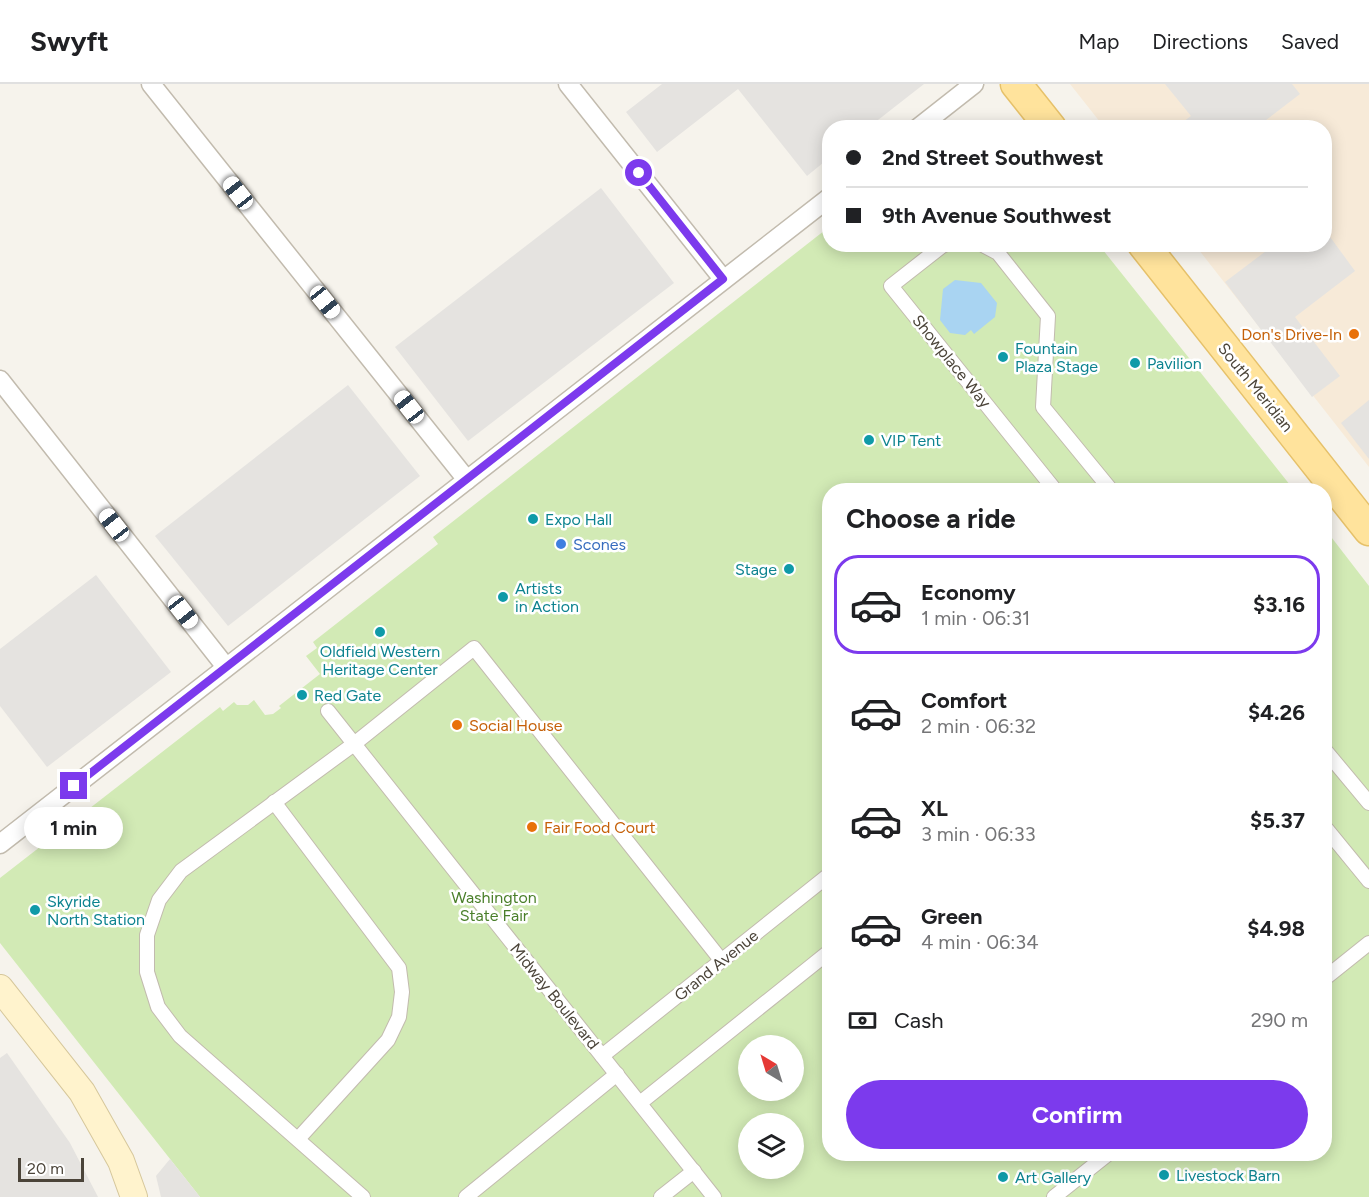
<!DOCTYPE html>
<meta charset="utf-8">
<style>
:root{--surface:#fff;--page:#f6f6f6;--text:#202124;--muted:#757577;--line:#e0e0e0;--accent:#7c3aed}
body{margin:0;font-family:Figtree,sans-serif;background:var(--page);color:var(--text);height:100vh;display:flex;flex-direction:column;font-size:22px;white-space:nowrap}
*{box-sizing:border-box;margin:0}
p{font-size:20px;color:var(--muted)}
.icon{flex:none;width:33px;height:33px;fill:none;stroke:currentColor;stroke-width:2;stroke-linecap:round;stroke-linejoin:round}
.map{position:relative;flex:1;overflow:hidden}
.drawer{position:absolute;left:822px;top:399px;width:510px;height:678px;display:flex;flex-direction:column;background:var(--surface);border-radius:24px;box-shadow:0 3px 15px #0003}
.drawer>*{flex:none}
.hud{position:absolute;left:822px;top:36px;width:510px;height:132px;border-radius:24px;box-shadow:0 3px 15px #0003;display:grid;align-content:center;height:132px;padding:0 24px;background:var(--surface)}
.needle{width:39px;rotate:322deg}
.tools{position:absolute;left:738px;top:951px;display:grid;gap:12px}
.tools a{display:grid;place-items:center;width:66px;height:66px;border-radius:50%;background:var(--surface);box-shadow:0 3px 15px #0003;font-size:30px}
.scale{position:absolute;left:18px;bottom:15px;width:66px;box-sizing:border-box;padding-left:6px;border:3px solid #4b4439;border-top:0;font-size:16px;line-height:21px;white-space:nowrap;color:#4b4439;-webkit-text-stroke:4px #fff;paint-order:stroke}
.end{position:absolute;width:27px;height:27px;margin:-14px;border:8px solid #7c3aed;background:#fff;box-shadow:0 0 0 3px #fff}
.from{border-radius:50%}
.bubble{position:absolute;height:42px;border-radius:21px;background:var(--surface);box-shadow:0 3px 15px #0003;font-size:20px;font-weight:700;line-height:42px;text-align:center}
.car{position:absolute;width:18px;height:36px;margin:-18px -9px;border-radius:8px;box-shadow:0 0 4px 2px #0007;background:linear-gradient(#fff 24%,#345 0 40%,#fff 0 76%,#345 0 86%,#fff 0)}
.hud b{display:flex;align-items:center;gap:21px;height:57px;font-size:22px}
.hud b+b{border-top:2px solid var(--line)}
.hud i{width:15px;height:15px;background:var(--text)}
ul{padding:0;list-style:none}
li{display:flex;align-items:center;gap:18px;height:99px;margin:0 12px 9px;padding:0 12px;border:3px solid transparent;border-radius:24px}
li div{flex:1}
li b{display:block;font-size:22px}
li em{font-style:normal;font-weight:700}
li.active{border-color:var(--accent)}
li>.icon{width:54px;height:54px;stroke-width:1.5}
h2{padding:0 24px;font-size:27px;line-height:72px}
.pay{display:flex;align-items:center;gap:15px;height:66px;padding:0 24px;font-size:22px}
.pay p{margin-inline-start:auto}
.primary-button{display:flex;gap:12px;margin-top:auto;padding:12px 24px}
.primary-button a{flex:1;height:69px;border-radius:36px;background:var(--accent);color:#fff;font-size:24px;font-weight:700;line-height:69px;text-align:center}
header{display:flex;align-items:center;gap:36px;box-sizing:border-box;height:84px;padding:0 30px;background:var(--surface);border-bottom:2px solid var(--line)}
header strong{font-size:28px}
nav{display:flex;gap:33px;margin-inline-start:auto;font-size:21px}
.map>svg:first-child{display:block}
.commercial{fill:#f7ead8}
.green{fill:#d2eab5;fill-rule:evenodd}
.parking{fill:#e5e3e0}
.water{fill:#a9d4f2}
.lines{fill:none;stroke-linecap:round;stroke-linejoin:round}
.pedestrian-casing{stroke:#c2bbae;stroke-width:16}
.minor-casing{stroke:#c2bbae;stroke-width:21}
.secondary-casing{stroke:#d6c79b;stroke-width:28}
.primary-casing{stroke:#e6c16a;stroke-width:33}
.pedestrian{stroke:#fff;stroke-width:14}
.minor{stroke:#fff;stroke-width:18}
.secondary{stroke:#fff3cd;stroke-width:26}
.primary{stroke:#ffe39c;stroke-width:30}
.route{stroke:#7c3aed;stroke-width:8}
.food-dot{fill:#e8710a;stroke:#fff;stroke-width:2}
.culture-dot{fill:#0f9aa8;stroke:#fff;stroke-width:2}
.shop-dot{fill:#3f7fe0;stroke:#fff;stroke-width:2}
.labels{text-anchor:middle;stroke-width:5;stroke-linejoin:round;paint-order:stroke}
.food-label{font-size:16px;fill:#c56008;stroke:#fff;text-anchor:start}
.culture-label{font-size:16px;fill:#0d838f;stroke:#fff;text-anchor:start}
.street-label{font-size:16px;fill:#4b4439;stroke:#fff}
.shop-label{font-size:16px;fill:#366cbe;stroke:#fff;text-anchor:start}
.park-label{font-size:16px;fill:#4a7f2a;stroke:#fff}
</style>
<header>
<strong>Swyft</strong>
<nav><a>Map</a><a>Directions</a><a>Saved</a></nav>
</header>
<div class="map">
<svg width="1369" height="1113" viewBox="0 0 1369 1113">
<rect width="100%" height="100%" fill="#f6f3ec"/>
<!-- commercial -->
<path class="commercial" d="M1070 0H1369V383L1195 161 1324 160V44L1104 43Z"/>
<!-- green -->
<path class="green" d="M829 143 830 160 1099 161 1294 406H830V1070H1324L1325 445 1369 502V1113H200L0 859V794L220 623 223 627 234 618 237 621H248L254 616 265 631 273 630 281 624 279 622 320 590 306 572 317 564 313 558 438 460 433 453ZM748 962H794V1006H748ZM748 1040H794V1084H748Z"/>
<!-- parking -->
<g class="parking">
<path d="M662 0H924L869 43 830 44 829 74 807 92 738 5 657 68 626 28Z"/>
<path d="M1165 0H1292L1300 10 1257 43H1176L1191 32Z"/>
<path d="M601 104 674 199 468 357 395 263Z"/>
<path d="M1325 146 1355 187 1295 233 1340 292 1312 313 1225 198 1274 161 1324 160Z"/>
<path d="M348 301 420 392 228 542 155 452Z"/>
<path d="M1369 316V375L1341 339Z"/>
<path d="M96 491 171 588 47 683 0 622V565Z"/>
<path d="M7 969 70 1059 98 1113H0V974Z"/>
<path d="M170 1075 200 1113H161L156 1092Z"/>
</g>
<!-- water -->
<path class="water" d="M955 196 981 199 997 219 995 233 974 250 971 246 965 251 950 249 940 236 943 205Z"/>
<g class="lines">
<!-- pedestrian casing -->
<g class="pedestrian-casing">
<g id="pedestrian">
<path d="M946 160 942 162 891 202 1055 406"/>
<path d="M981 160 998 169 1048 232 1043 323 1111 406"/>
<path d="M328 627 714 1113"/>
<path d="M1324 665 1369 719"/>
<path d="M274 718 399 884 402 908 399 933 388 956 298 1055"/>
<path d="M1324 742 1369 797"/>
<path d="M1324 895 1369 859"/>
<path d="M602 972 830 790"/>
<path d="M640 1019 830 867"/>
<path d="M363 1113 180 952 158 923 147 888V851L159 816 181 787 354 660 474 564 721 876"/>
<path d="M466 1113 617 990"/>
<path d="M661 1113 694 1087"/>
<path d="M1054 1113 1108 1070"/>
</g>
</g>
<!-- minor casing -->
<g class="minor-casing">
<g id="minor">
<path d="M151 0 467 396"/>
<path d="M568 0 723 195"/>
<path d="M918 44 974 0"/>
<path d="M0 296 226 583"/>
<path d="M0 760 830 113"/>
</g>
</g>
<!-- secondary casing -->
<g class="secondary-casing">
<path id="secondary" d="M0 904 82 1008 121 1077 134 1113"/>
</g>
<!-- primary casing -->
<g class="primary-casing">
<g id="primary">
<path d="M1016 0 1051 44"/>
<path d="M1143 160 1369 446"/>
</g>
</g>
<!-- pedestrian -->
<use href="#pedestrian" class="pedestrian"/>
<!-- minor -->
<use href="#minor" class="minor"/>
<!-- secondary -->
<use href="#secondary" class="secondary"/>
<!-- primary -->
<use href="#primary" class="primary"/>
</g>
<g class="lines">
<!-- route -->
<path class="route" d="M74 702 723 195 639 89"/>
</g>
<!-- markers -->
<g class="food-dot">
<circle cx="1354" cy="250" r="6"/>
<circle cx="457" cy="641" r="6"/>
<circle cx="532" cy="743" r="6"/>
</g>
<g class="culture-dot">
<circle cx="1003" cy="273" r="6"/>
<circle cx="1135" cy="279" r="6"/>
<circle cx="869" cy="356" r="6"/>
<circle cx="533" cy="435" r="6"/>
<circle cx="789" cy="485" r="6"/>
<circle cx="503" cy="513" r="6"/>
<circle cx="380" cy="548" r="6"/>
<circle cx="302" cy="611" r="6"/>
<circle cx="35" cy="826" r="6"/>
<circle cx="1164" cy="1091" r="6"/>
<circle cx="1003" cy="1093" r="6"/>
</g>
<circle class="shop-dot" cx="561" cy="460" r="6"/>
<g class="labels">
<!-- food labels -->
<g class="food-label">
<text x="1342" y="256" text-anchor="end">Don's Drive-In</text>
<text x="469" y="647">Social House</text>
<text x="544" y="749">Fair Food Court</text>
</g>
<!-- culture labels -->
<g class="culture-label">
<text x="1015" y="270">Fountain<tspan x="1015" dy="18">Plaza Stage</tspan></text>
<text x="1147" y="285">Pavilion</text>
<text x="881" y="362">VIP Tent</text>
<text x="545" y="441">Expo Hall</text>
<text x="777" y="491" text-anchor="end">Stage</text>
<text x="515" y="510">Artists<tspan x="515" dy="18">in Action</tspan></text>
<text x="380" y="573" text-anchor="middle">Oldfield Western<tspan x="380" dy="18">Heritage Center</tspan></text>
<text x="314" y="617">Red Gate</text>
<text x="47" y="823">Skyride<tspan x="47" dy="18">North Station</tspan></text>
<text x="1176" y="1097">Livestock Barn</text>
<text x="1015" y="1099">Art Gallery</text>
</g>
<!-- street labels -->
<g class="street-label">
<text transform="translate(952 277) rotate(51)" y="6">Showplace Way</text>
<text transform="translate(1256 303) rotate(51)" y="6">South Meridian</text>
<text transform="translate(716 881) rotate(-39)" y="6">Grand Avenue</text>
<text transform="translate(555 912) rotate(51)" y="6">Midway Boulevard</text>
</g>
<!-- shop labels -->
<g class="shop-label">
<text x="573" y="466">Scones</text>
</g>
<!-- park labels -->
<g class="park-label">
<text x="494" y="819">Washington<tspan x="494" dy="18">State Fair</tspan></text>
</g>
</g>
</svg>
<div class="tools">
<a><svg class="needle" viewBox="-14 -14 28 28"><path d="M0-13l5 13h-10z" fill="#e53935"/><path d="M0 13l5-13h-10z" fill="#757577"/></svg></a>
<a><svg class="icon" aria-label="layers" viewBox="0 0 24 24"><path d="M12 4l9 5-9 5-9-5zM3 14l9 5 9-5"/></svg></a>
</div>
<div class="scale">20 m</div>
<i class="end from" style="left:639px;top:89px"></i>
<i class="end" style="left:74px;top:702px"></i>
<div class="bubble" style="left:24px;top:723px;width:99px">1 min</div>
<i class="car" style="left:238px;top:109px;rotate:322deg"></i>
<i class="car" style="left:325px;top:218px;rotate:141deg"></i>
<i class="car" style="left:409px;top:323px;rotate:322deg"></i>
<i class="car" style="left:114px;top:441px;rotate:322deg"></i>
<i class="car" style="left:183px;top:528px;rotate:142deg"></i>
<div class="hud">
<b><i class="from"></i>2nd Street Southwest</b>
<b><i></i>9th Avenue Southwest</b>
</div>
<section class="drawer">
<h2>Choose a ride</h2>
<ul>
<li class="active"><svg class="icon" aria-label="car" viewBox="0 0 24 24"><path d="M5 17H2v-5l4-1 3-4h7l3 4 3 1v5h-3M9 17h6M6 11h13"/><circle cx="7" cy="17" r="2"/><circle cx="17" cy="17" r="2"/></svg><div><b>Economy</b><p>1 min · 06:31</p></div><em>$3.16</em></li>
<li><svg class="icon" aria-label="car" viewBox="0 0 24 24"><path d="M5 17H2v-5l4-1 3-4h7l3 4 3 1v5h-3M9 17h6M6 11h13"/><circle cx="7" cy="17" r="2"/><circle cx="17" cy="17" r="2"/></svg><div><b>Comfort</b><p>2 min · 06:32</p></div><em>$4.26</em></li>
<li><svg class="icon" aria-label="car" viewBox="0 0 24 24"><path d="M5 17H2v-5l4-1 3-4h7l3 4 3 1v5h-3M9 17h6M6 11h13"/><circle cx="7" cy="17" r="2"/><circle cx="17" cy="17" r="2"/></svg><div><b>XL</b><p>3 min · 06:33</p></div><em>$5.37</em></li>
<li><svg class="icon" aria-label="car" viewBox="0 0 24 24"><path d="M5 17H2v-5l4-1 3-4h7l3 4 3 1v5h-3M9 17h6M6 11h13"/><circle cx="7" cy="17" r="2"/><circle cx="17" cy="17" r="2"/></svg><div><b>Green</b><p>4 min · 06:34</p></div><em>$4.98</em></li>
</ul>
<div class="pay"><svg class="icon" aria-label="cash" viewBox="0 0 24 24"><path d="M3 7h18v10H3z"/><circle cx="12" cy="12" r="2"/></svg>Cash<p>290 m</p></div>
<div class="primary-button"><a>Confirm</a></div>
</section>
</div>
